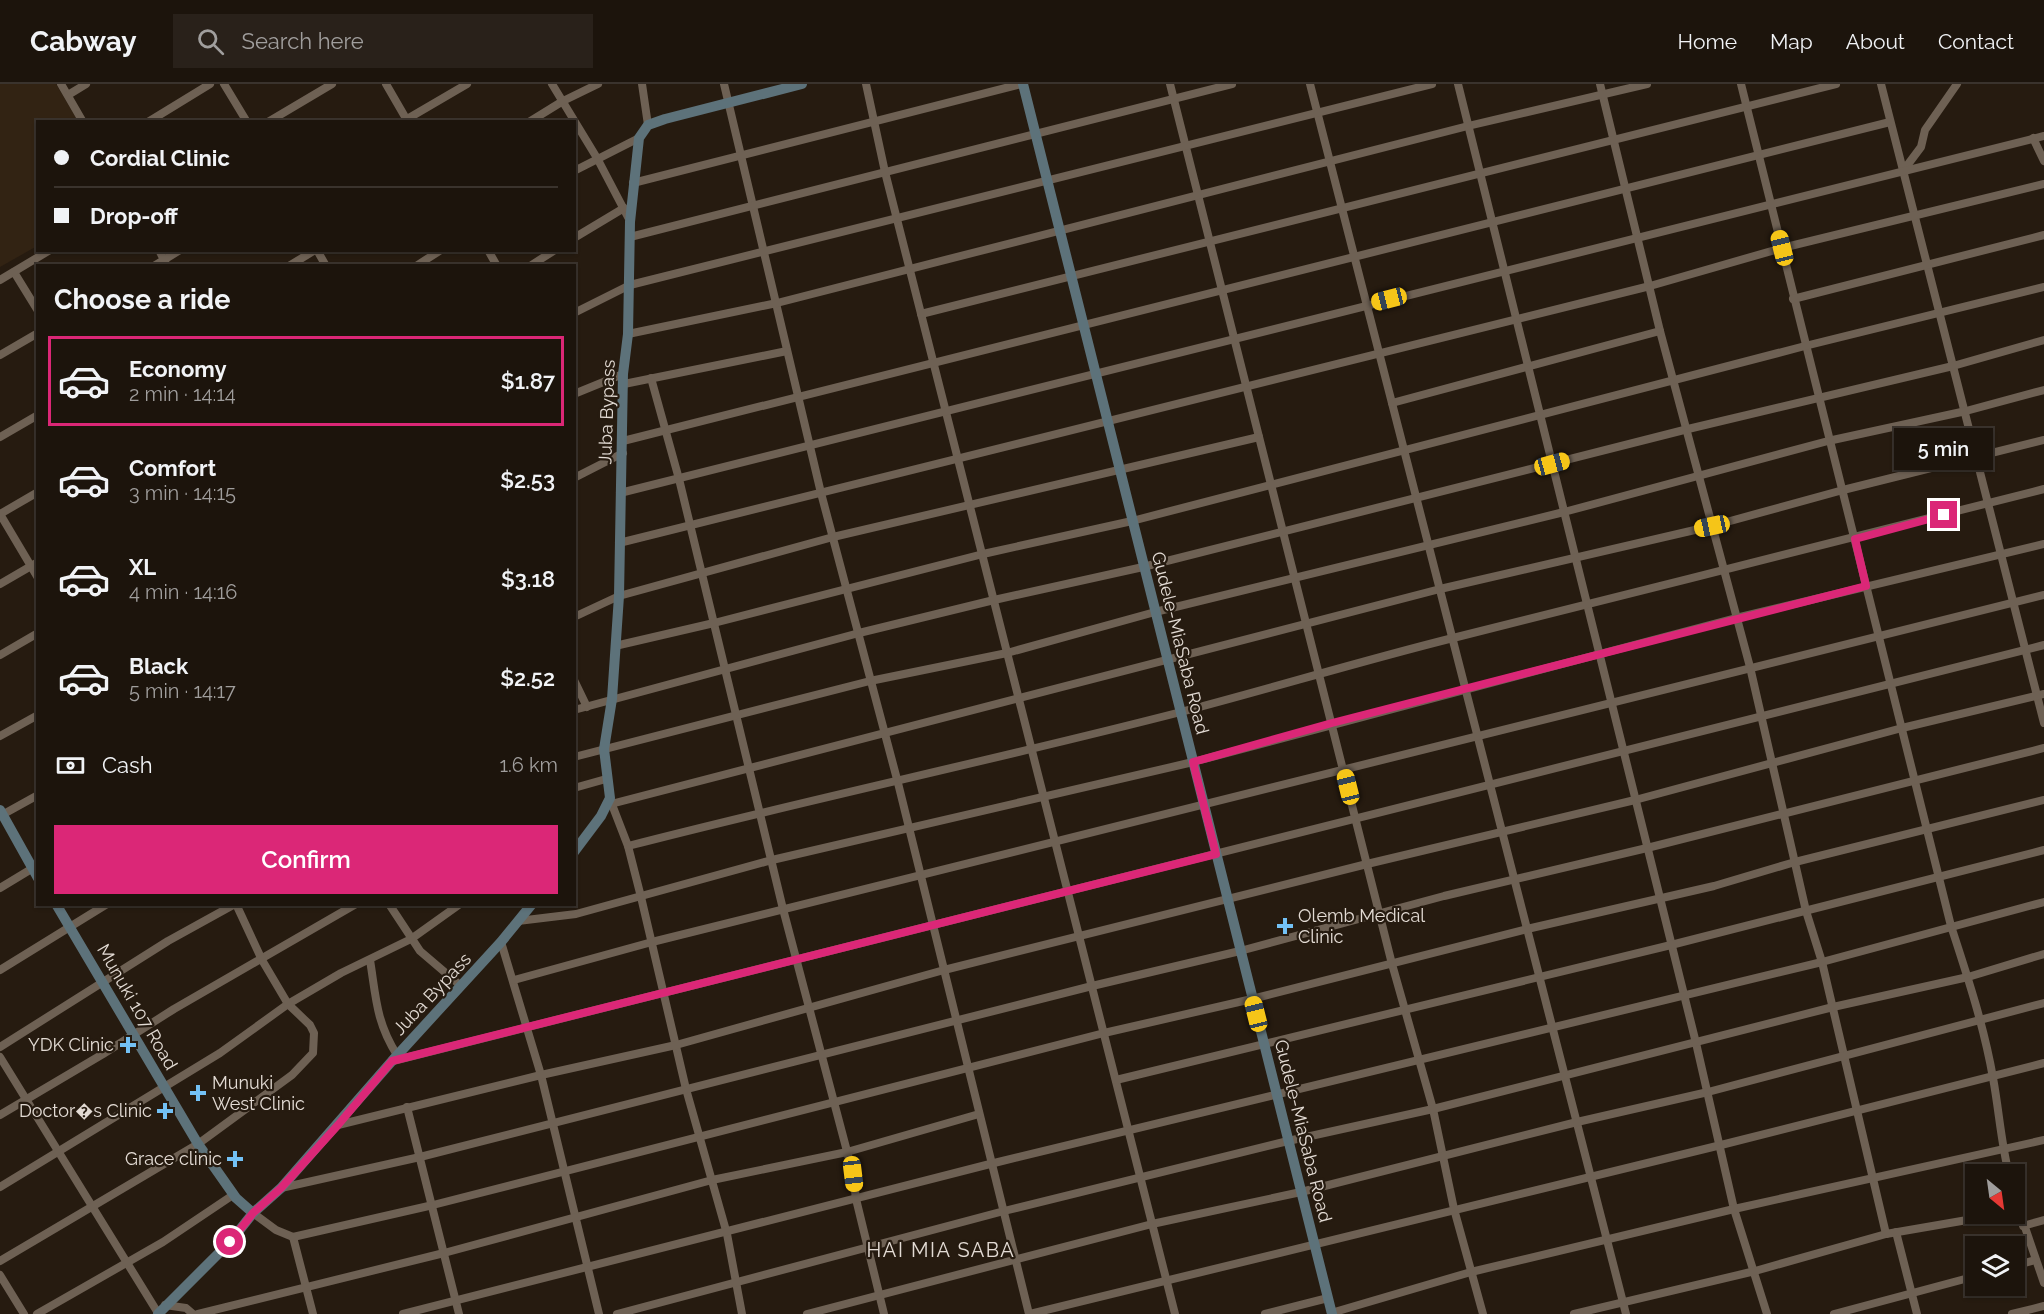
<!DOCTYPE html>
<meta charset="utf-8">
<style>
:root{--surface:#1c140c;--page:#29211a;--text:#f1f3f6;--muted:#a09e9d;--line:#3a332d;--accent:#db2777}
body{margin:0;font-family:Raleway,sans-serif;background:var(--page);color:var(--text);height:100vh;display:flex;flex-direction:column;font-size:22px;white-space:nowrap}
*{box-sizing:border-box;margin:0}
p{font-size:20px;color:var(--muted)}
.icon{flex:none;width:33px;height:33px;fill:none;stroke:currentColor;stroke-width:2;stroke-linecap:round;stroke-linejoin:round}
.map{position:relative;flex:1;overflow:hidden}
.drawer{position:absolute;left:36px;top:180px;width:540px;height:642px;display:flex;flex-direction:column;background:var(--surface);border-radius:0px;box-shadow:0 2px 4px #0004,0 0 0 2px var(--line)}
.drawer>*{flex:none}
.guide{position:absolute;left:36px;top:36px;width:540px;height:132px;border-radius:0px;box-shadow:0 2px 4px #0004,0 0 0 2px var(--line);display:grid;align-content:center;height:132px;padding:0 18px;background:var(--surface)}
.needle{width:39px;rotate:151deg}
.fabs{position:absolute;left:1965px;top:1080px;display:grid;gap:12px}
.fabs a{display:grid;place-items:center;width:60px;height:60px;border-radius:0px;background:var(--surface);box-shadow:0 2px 4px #0004,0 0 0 2px var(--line);font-size:30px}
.end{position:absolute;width:27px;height:27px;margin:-14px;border:8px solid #db2777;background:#fff;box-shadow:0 0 0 3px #fff}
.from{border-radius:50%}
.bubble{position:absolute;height:42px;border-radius:0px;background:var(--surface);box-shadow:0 2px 4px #0004,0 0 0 2px var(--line);font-size:20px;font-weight:600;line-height:42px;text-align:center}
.car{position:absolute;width:18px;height:36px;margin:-18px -9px;border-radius:8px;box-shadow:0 0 4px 2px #0007;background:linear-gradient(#f5c518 24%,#345 0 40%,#f5c518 0 76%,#345 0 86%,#f5c518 0)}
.guide b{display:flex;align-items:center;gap:21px;height:57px;font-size:22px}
.guide b+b{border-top:2px solid var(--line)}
.guide i{width:15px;height:15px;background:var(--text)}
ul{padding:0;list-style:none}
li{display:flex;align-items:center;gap:18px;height:90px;margin:0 12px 9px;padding:0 6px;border:3px solid transparent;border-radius:0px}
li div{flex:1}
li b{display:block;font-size:22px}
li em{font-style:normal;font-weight:600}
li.current{border-color:var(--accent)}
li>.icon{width:54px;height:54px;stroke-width:1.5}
h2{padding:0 18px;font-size:27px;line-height:72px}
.pay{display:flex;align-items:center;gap:15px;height:66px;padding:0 18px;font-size:22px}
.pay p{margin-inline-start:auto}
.primary-button{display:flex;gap:12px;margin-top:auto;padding:12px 18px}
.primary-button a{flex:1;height:69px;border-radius:0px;background:var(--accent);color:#fff;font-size:24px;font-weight:600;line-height:69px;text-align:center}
header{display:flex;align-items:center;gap:36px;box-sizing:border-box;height:84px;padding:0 30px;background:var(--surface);border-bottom:2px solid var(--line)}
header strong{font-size:28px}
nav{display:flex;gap:33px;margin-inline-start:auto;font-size:21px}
.search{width:420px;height:54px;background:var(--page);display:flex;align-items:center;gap:15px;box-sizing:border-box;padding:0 21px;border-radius:0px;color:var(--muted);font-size:22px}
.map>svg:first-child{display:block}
.built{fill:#322313}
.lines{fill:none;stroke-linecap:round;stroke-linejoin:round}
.street{stroke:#6e6154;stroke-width:8}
.secondary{stroke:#5d727a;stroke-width:10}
.route{stroke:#db2777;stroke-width:8}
.poi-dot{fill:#73c1f5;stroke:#261b10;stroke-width:2}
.labels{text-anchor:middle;stroke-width:4.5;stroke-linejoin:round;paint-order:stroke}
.street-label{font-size:18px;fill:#e3dbd4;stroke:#261b10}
.poi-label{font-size:18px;fill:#e3dbd4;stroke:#261b10;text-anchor:end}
.neighbourhood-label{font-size:20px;letter-spacing:1.5px;fill:#e3dbd4;stroke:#261b10}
</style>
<header>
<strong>Cabway</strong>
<div class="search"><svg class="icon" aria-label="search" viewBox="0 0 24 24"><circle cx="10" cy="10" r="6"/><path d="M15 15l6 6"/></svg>Search here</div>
<nav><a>Home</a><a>Map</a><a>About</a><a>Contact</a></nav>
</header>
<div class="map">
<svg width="2044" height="1230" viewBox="0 0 2044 1230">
<rect width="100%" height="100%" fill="#261b10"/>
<!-- built -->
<path class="built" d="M0 0H56L78 37 38 38 37 162 0 183Z"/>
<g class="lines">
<!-- street -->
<g class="street">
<path d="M61 0 83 38"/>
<path d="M224 0 247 38"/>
<path d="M386 0 408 38"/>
<path d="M552 0 597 74 630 137"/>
<path d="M642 0 648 41"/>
<path d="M724 0 821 409 898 699 1029 1230"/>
<path d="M866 0 885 88 1175 1230"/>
<path d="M1170 0 1392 880 1433 1025 1454 1125 1483 1230"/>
<path d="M1310 0 1626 1230"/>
<path d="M1458 0 1696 959 1734 1125 1767 1230"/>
<path d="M1600 0 1660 247 1750 583 1806 827 1822 878 1886 1150"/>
<path d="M1741 0 1951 842C1967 891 1984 942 1993 994 1999 1026 2001 1059 2009 1090"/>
<path d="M1881 0 2044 639"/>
<path d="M68 11 86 0"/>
<path d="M148 38 210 0"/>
<path d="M268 38 332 0"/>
<path d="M402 38 467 0"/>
<path d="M529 38 563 17 598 0"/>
<path d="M2033 54 2044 77"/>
<path d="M574 87 639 54"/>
<path d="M1903 87 1921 63 1925 46 1957 0"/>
<path d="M633 99 1021 0"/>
<path d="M630 153 1232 0"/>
<path d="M574 154 624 124"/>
<path d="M159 166 167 182"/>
<path d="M317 166 326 182"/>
<path d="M488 166 497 182"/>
<path d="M154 182 180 166"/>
<path d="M289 182 315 166"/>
<path d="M416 182 441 166"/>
<path d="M530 182 555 166"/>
<path d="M14 188 38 227"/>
<path d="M0 196 50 166"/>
<path d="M1793 215 2044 151"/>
<path d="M574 229 630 201 1432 0"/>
<path d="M921 230 1836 0"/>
<path d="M628 250 777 219 1468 42 1647 0"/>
<path d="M0 271 38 249"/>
<path d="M651 294 679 395 783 825 853 1090 856 1115 884 1230"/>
<path d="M624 300 787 267"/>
<path d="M574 310 623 290"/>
<path d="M1392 319 1660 247"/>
<path d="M0 353 38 331"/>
<path d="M623 357 1890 38"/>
<path d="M574 394 623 369"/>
<path d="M620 409 2044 52"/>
<path d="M0 430 38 494"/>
<path d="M0 430 38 408"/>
<path d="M619 459 1650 202 1782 164 2044 100"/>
<path d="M0 500 38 478"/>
<path d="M574 533 619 512 833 453 1259 353"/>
<path d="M615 562 714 539 983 470 1132 437 1805 262 2044 203"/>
<path d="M0 571 38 549"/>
<path d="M574 596 587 623"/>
<path d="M574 626 859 549 994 516 1143 483 1688 345 1953 282 2044 256"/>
<path d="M0 652 38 631"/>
<path d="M574 673 870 597 1007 569 1155 528 1564 428 1828 357 1966 327 2044 306"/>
<path d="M574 704 606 695"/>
<path d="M611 718 628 762 641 813 686 1005 727 1150 742 1230"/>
<path d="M611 720 1440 505 1712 442 1843 406 2044 356"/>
<path d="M0 732 38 711"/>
<path d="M628 762C810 715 994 676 1177 629 1269 605 1361 577 1453 554 1650 504 1847 456 2044 405"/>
<path d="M0 804 38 781"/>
<path d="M389 820 420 867 461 902"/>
<path d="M518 837 576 830 772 776 1193 678 1736 534 2044 460"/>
<path d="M501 858 541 991 599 1230"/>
<path d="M370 876C376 913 376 938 397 971"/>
<path d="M0 886 107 820"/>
<path d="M514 896 652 858 2044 511"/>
<path d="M0 963 168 857 235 820"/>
<path d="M0 973 158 1229"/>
<path d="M393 977 2044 561"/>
<path d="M1116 996 1671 861 2044 766"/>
<path d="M407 1023 459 1230"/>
<path d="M0 1031 103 970 174 925 356 820"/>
<path d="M338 1041 541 991 676 961 944 886 1367 780 1635 716 1902 644 2044 610"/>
<path d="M0 1103 220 969 288 920 341 889 411 855 460 820"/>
<path d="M281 1104 420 1073 1092 902 1240 867 1444 812 1647 764 2044 664"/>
<path d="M2014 1111 2044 1199"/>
<path d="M253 1129 276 1146 293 1153 313 1230"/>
<path d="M2023 1142 2044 1136"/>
<path d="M1896 1148 1917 1230"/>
<path d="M293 1153 433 1121 1104 949 1252 915 1527 845 1714 802 1795 778 2044 716"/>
<path d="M0 1177 198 1060 292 991 313 969 314 949 310 941 288 920 262 876 236 820"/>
<path d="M2014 1182 2035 1176"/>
<path d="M0 1191 24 1230"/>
<path d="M165 1221 186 1224 193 1230"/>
<path d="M1331 1229 1471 1188 1734 1125 2044 1056"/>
<path d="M37 1230 163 1158 233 1111"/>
<path d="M198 1230 444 1169 712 1096 847 1068 979 1030"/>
<path d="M403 1230 990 1080 1822 878 2044 818"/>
<path d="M617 1230 1004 1127 1288 1057 1433 1025 1833 923 1968 893 2044 870"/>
<path d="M807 1230 1152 1140 1301 1108 1577 1038 1708 1008 2044 919"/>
<path d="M1030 1230 1721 1061 2044 979"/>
<path d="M1265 1230 1328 1214"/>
<path d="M1574 1230 1755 1187 1886 1150 2002 1130"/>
<path d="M1834 1230 1976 1192"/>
<path d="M2012 1230 2044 1222"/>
</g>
<!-- secondary -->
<g class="secondary">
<path d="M1023 0 1332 1230"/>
<path d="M0 726 38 794"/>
<path d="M574 768 601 732 610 714 604 665 612 615 619 512 623 290 628 250 630 138 639 54 648 41 665 35 802 0"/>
<path d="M56 820 198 1060 236 1114 253 1129"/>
<path d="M158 1230 230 1158 253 1129 281 1104 392 977 501 858 532 820"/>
</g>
</g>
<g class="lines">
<!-- route -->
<path class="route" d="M230 1158 253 1129 281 1104 338 1041 392 977 1216 770 1193 678 1332 639 1866 502 1855 455 1944 431"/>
</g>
<!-- markers -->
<g class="poi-dot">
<path d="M1282 833h6v6h6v6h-6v6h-6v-6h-6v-6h6z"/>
<path d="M125 952h6v6h6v6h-6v6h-6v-6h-6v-6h6z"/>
<path d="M195 1000h6v6h6v6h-6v6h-6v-6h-6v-6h6z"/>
<path d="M162 1018h6v6h6v6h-6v6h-6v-6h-6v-6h6z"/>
<path d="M232 1066h6v6h6v6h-6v6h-6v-6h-6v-6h6z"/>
</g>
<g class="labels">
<!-- street labels -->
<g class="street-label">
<text transform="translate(607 328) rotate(-88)" y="6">Juba Bypass</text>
<text transform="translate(1180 559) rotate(76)" y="6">Gudele-MiaSaba Road</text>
<text transform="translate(432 910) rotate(-47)" y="6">Juba Bypass</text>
<text transform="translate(137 923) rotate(60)" y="6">Munuki 107 Road</text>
<text transform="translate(1303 1047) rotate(76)" y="6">Gudele-MiaSaba Road</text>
</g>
<!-- poi labels -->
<g class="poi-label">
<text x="1298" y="838" text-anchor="start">Olemb Medical<tspan x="1298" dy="21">Clinic</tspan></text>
<text x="114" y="967">YDK Clinic</text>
<text x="212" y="1005" text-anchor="start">Munuki<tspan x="212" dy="21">West Clinic</tspan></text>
<text x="152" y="1033">Doctor�s Clinic</text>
<text x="222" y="1081">Grace clinic</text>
</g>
<!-- neighbourhood labels -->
<g class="neighbourhood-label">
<text x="941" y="1173">HAI MIA SABA</text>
</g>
</g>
</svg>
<div class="fabs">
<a><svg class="needle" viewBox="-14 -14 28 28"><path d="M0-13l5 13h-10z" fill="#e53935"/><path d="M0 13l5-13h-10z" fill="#a09e9d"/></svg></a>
<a><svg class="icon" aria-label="layers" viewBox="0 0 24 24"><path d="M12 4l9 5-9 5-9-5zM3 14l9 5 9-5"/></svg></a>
</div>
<i class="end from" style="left:230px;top:1158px"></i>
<i class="end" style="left:1944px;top:431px"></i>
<div class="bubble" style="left:1894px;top:344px;width:99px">5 min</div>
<i class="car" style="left:1782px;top:164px;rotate:346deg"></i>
<i class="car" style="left:1389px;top:215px;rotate:256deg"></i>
<i class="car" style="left:1552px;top:380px;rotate:75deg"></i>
<i class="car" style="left:1712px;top:442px;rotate:258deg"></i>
<i class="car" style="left:1348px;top:703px;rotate:346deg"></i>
<i class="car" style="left:1256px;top:930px;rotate:346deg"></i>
<i class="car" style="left:853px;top:1090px;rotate:173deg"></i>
<div class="guide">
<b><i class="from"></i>Cordial Clinic</b>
<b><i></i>Drop-off</b>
</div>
<section class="drawer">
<h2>Choose a ride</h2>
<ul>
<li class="current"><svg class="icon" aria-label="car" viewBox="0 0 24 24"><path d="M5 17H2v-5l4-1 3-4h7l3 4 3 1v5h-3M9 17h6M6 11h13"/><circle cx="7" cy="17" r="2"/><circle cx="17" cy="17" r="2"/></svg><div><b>Economy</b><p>2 min · 14:14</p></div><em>$1.87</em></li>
<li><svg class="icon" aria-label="car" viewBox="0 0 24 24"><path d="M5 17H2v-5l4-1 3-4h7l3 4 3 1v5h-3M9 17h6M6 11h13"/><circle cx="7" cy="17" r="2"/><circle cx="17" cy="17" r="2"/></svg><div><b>Comfort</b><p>3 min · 14:15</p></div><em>$2.53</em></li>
<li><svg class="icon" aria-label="car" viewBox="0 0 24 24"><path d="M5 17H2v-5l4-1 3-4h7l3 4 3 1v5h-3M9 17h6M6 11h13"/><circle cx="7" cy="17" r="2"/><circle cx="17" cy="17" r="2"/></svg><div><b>XL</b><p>4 min · 14:16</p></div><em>$3.18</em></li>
<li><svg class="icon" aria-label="car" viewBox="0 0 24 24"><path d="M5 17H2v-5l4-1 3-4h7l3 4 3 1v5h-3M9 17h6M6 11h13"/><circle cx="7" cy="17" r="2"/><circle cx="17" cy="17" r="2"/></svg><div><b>Black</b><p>5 min · 14:17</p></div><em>$2.52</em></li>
</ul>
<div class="pay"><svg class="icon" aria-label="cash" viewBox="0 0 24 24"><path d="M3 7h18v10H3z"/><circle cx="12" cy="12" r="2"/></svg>Cash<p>1.6 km</p></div>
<div class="primary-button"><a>Confirm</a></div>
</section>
</div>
